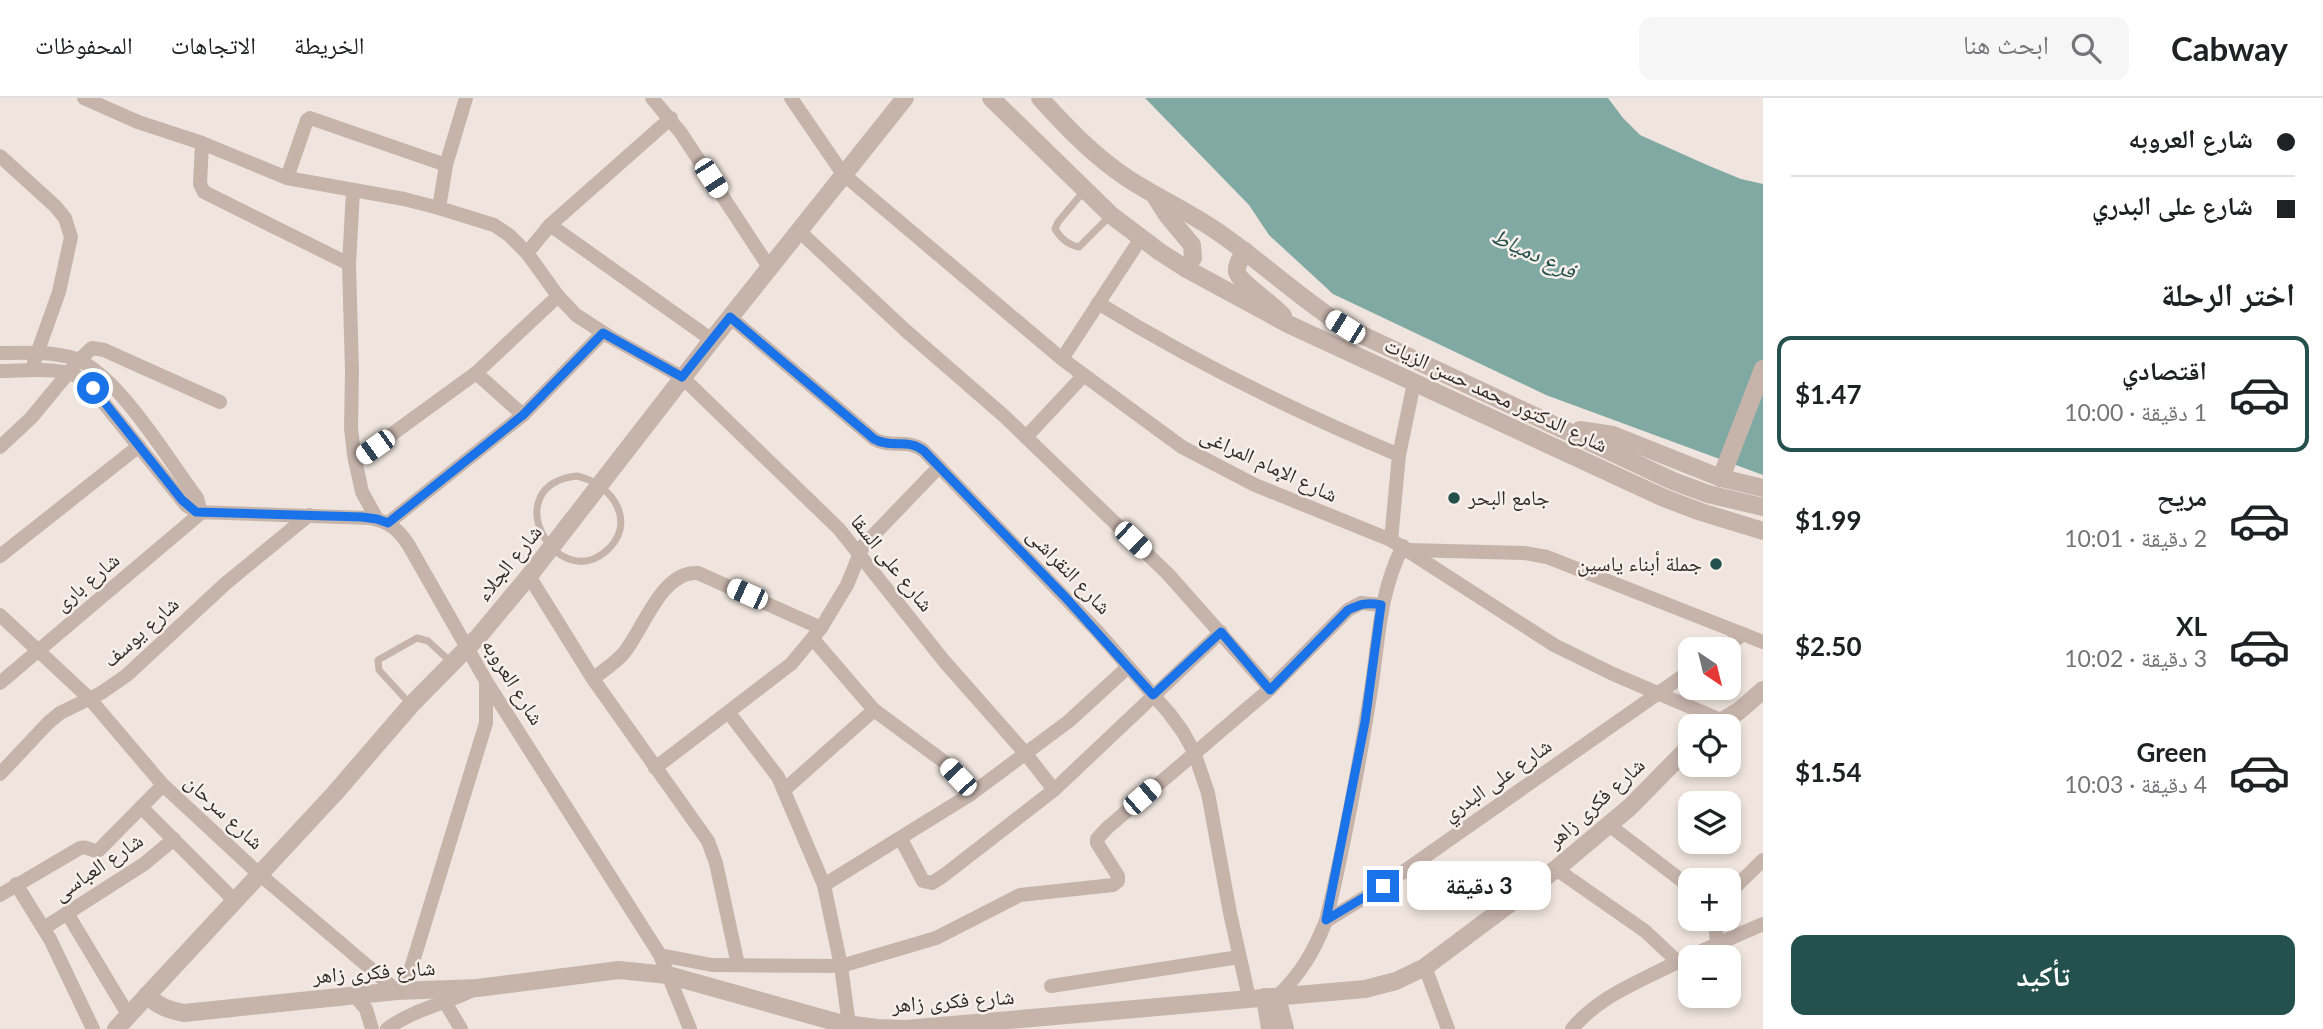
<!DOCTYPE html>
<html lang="ar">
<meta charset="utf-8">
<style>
:root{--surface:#fff;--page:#f6f6f6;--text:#202124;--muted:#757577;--line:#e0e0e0;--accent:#24514d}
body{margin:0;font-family:Lato,"Noto Naskh Arabic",sans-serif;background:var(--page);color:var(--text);direction:rtl;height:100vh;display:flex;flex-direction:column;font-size:26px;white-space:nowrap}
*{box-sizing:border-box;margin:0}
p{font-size:23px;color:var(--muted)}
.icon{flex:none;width:38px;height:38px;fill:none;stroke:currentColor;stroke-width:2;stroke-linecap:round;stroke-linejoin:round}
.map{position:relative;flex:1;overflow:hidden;direction:ltr}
.drawer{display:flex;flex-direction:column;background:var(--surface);width:560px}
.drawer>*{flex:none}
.guide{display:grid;align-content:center;height:154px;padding:0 28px;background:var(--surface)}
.needle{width:46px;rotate:145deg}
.tools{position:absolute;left:1678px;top:539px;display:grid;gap:14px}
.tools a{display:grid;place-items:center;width:63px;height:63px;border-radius:14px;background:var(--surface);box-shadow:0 4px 10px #0003;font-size:35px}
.end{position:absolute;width:32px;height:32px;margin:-16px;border:9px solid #1a73e8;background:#fff;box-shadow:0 0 0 4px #fff}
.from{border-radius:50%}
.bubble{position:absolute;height:49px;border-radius:14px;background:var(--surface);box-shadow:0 4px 10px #0003;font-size:23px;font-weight:700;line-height:49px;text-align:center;direction:rtl}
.car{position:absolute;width:21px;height:42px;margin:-21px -10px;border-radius:9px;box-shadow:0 0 5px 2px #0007;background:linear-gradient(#fff 24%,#345 0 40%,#fff 0 76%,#345 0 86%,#fff 0)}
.guide b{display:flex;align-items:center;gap:24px;height:66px;font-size:26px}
.guide b+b{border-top:2px solid var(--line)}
.guide i{width:18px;height:18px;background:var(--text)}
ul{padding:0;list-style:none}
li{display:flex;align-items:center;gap:21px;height:116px;margin:0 14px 10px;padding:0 14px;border:4px solid transparent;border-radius:14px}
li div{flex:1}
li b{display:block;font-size:26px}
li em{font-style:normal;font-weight:700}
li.current{border-color:var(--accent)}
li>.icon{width:63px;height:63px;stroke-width:1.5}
h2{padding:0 28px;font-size:32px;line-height:84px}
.action{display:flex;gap:14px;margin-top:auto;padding:14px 28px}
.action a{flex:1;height:80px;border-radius:14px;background:var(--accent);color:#fff;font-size:28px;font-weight:700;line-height:80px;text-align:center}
header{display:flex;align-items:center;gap:42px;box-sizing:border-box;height:98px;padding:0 35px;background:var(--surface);border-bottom:2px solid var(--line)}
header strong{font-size:33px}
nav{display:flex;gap:38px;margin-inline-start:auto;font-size:24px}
.search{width:490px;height:63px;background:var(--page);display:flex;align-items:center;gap:18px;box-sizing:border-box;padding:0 24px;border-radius:14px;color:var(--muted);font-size:26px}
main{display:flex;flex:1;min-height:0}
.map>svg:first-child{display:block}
.water{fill:#81a9a4}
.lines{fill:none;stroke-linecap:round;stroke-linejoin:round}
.service{stroke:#c6b4ab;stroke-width:7}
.minor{stroke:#c6b4ab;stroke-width:14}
.tertiary{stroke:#c6b4ab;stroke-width:18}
.route{stroke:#1a73e8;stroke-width:9}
.poi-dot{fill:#24514d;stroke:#f7efea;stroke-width:2.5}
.labels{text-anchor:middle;stroke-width:5;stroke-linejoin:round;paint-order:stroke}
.street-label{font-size:21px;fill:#352b2a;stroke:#f7efea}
.poi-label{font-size:21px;fill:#352b2a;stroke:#f7efea;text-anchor:start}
.water-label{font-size:23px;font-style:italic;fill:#24514d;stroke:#f7efea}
</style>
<header>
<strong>Cabway</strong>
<div class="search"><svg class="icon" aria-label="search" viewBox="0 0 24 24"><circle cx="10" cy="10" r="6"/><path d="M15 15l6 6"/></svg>ابحث هنا</div>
<nav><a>الخريطة</a><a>الاتجاهات</a><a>المحفوظات</a></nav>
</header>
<main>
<section class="drawer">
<div class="guide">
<b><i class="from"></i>شارع العروبه</b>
<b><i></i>شارع على البدري</b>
</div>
<h2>اختر الرحلة</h2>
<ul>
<li class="current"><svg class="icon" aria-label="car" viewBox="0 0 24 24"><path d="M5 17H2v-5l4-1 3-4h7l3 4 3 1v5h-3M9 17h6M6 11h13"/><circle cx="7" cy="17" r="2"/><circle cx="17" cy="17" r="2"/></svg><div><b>اقتصادي</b><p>1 دقيقة · 10:00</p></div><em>$1.47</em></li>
<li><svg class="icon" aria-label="car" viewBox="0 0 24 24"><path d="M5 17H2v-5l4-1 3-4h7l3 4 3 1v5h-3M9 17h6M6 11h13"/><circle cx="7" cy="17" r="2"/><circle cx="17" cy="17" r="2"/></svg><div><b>مريح</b><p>2 دقيقة · 10:01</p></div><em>$1.99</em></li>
<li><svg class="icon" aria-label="car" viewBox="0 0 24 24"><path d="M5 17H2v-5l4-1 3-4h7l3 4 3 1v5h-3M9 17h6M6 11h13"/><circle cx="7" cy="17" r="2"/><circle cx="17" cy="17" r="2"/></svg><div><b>XL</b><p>3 دقيقة · 10:02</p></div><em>$2.50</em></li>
<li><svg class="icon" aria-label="car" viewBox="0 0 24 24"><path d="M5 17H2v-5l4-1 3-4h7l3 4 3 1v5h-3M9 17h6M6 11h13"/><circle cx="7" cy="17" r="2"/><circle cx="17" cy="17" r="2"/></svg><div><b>Green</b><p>4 دقيقة · 10:03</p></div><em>$1.54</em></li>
</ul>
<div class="action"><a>تأكيد</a></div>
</section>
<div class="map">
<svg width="1763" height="931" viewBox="0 0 1763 931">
<rect width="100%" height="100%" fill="#efe5de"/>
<!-- water -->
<path class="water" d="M1145 0H1608L1623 20 1640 37 1707 67 1741 81 1763 86V377L1546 297 1333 196 1269 137 1249 107Z"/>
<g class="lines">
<!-- service -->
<g class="service">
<path d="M1084 93 1058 124 1055 131C1061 141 1068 147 1079 149L1111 117"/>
<path d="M577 378C613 386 639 426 605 454 555 495 496 387 577 378Z"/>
<path d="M411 607 379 572 378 562 417 540 428 543 451 564"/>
</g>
<!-- minor -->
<g class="minor">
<path d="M84 0 138 24 202 45 287 80 404 101 439 110 494 127 509 137 527 155 558 198 576 217 610 239 682 279 839 431 944 563 1026 656 1054 692"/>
<path d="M652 0 681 35 769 169"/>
<path d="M791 0 843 76 1062 261 1182 349 1255 387 1391 442 1554 547 1613 576 1723 623"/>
<path d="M202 45 200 86 204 94 349 166"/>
<path d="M0 58 55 108 65 120 71 139 59 194 34 264"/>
<path d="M287 80 307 22 310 20 446 67"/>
<path d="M353 93 349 166 352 273 351 330 354 357 362 394 377 421"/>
<path d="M439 110 446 67 466 0"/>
<path d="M550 127 712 242"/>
<path d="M798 132 905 232 1004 318 1168 476 1270 591"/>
<path d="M527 155 550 127 671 20"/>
<path d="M1098 205C1194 264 1296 314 1399 357"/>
<path d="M730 219 874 341C891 351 908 340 924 353L1097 533 1169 615 1183 634 1194 654 1208 695 1230 815 1249 900"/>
<path d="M0 255C25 255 52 253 76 261 118 277 169 363 197 400L201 415"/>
<path d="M1062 261 1141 140"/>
<path d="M0 273C28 273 62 267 86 283L186 407 196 414 370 420C388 423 398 431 408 446L486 583 660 857 690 931"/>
<path d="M476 275 523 317"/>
<path d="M1026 339 1084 277"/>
<path d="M0 349 31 320 79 262 92 250 104 252 220 304"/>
<path d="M355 363 476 275 558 198"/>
<path d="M388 425 523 317 603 235"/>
<path d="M1391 442 1399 357 1414 285"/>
<path d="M1409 452 1524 455 1547 459 1763 544"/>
<path d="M0 458 139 348"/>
<path d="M529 478 593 581 708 743 716 765 738 867"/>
<path d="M0 517 89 600 163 687 258 775 397 893"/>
<path d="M813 541 874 612 947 666 971 696"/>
<path d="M1721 551 1744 536"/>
<path d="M593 581C602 573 614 566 623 556 643 533 661 472 698 475L821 530"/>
<path d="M0 585 201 415"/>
<path d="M729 615 778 679 824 787 841 868 849 927"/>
<path d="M655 670 791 566 821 530 847 487 863 448 939 369"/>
<path d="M0 676 48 625 60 615 101 595 127 577 225 486 309 417"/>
<path d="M784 692 874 612"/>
<path d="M141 709 234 802"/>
<path d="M1609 727 1690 789"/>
<path d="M901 741 923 783 932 785 943 778 1054 692 1221 534"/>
<path d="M1556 771 1645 833 1678 864"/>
<path d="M16 786 50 841 93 931"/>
<path d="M824 787 971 696 1069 623 1128 569"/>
<path d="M1729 795 1763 762"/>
<path d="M0 797 80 750C88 747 92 755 99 752L163 687"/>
<path d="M67 815 129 918"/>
<path d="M1715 821 1717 846"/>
<path d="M1326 823 1383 788 1690 573"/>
<path d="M44 830 144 766 174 741"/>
<path d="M660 857 712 867 841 868 936 840 1020 797 1113 787 1118 783V778L1097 745V741L1107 730 1270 591 1348 512 1361 505 1381 507"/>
<path d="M1425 869 1448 931"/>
<path d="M1051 888 1239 859"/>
<path d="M404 893 486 625V584"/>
<path d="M354 897 366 911 372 931"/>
<path d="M1277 899C1302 874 1313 855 1326 823 1344 748 1358 673 1370 598 1379 545 1378 497 1403 448"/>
<path d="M445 904 461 931"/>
<path d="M387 931C413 911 446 906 475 891"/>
<path d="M1572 931C1594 904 1623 891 1653 876 1689 858 1726 842 1763 826"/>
</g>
<!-- tertiary -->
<g class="tertiary">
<path d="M991 0 1111 117 1160 154 1185 170 1288 226 1664 400 1701 414 1763 433"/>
<path d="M1040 0C1067 30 1094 58 1127 80 1156 99 1187 113 1215 132 1260 162 1299 200 1345 229L1673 383 1708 396 1763 409"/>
<path d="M1155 98 1167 117 1192 147 1193 160 1185 170"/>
<path d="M1245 153C1241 160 1236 166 1237 174 1239 184 1274 207 1283 218"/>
<path d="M1580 332 1613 337 1721 380 1763 390"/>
<path d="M1721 380 1763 271"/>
<path d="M1714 628 1739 613 1763 592"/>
<path d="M147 897C159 909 169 912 184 915L397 893 477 890 619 872 668 877 839 925 877 930 905 931 1365 891 1396 883 1425 869 1556 771 1630 709 1690 648"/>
<path d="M1265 899 1270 931"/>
<path d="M1277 899 1285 931"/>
<path d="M116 931 335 695 411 607 479 538 529 478 712 242 905 0"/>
</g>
</g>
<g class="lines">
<!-- route -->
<path class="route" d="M93 290 182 402 196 414 362 419 377 421 388 425 523 317 603 235 682 279 730 219 874 341C891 351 909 340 924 353L1066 500 1153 597 1221 534 1270 592 1348 512C1360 506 1368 504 1381 507L1365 624 1326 822 1383 788"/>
</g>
<!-- markers -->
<g class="poi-dot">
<circle cx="1454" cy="400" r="7"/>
<circle cx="1716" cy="466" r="7"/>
</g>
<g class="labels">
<!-- street labels -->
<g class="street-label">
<text transform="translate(1496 297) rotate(25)" y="7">شارع الدكتور محمد حسن الزيات</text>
<text transform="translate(1269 367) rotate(25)" y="7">شارع الإمام المراغى</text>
<text transform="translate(509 465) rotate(-51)" y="7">شارع الجلاء</text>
<text transform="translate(892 465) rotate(51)" y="7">شارع على السقا</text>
<text transform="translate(1069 473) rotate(46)" y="7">شارع النقراشى</text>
<text transform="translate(87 484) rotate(-40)" y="7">شارع بارى</text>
<text transform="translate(141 534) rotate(-42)" y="7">شارع يوسف</text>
<text transform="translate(513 584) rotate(58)" y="7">شارع العروبه</text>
<text transform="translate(1497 682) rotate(-35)" y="7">شارع على البدري</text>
<text transform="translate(1596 705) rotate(-42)" y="7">شارع فكرى زاهر</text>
<text transform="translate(224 714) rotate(43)" y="7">شارع سرحان</text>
<text transform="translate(98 769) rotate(-34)" y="7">شارع العباسى</text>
<text transform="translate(374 874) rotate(-4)" y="7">شارع فكرى زاهر</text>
<text transform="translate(953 903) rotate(-4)" y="7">شارع فكرى زاهر</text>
</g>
<!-- poi labels -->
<g class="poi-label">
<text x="1468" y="407">جامع البحر</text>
<text x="1702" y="473" text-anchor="end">جملة أبناء ياسين</text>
</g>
<!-- water labels -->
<g class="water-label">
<text transform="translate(1534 155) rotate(25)" y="8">فرع دمياط</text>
</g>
</g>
</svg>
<div class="tools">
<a><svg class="needle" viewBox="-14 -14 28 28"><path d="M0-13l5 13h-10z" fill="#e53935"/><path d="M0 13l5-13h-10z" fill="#757577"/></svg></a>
<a><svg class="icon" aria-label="locate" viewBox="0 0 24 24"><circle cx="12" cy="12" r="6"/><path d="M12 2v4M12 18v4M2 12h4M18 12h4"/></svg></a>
<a><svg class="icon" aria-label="layers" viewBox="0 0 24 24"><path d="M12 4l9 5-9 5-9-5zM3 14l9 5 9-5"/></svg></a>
<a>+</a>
<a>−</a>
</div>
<i class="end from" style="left:93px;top:290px"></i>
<i class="end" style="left:1383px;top:788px"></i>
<div class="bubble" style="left:1407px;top:763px;width:144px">3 دقيقة</div>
<i class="car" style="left:711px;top:80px;rotate:147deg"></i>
<i class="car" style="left:1345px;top:229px;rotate:302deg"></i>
<i class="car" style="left:375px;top:349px;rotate:234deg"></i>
<i class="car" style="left:1133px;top:442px;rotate:134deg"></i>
<i class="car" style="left:747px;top:496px;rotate:294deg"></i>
<i class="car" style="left:958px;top:679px;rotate:317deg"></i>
<i class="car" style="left:1142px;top:699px;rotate:49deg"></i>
</div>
</main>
